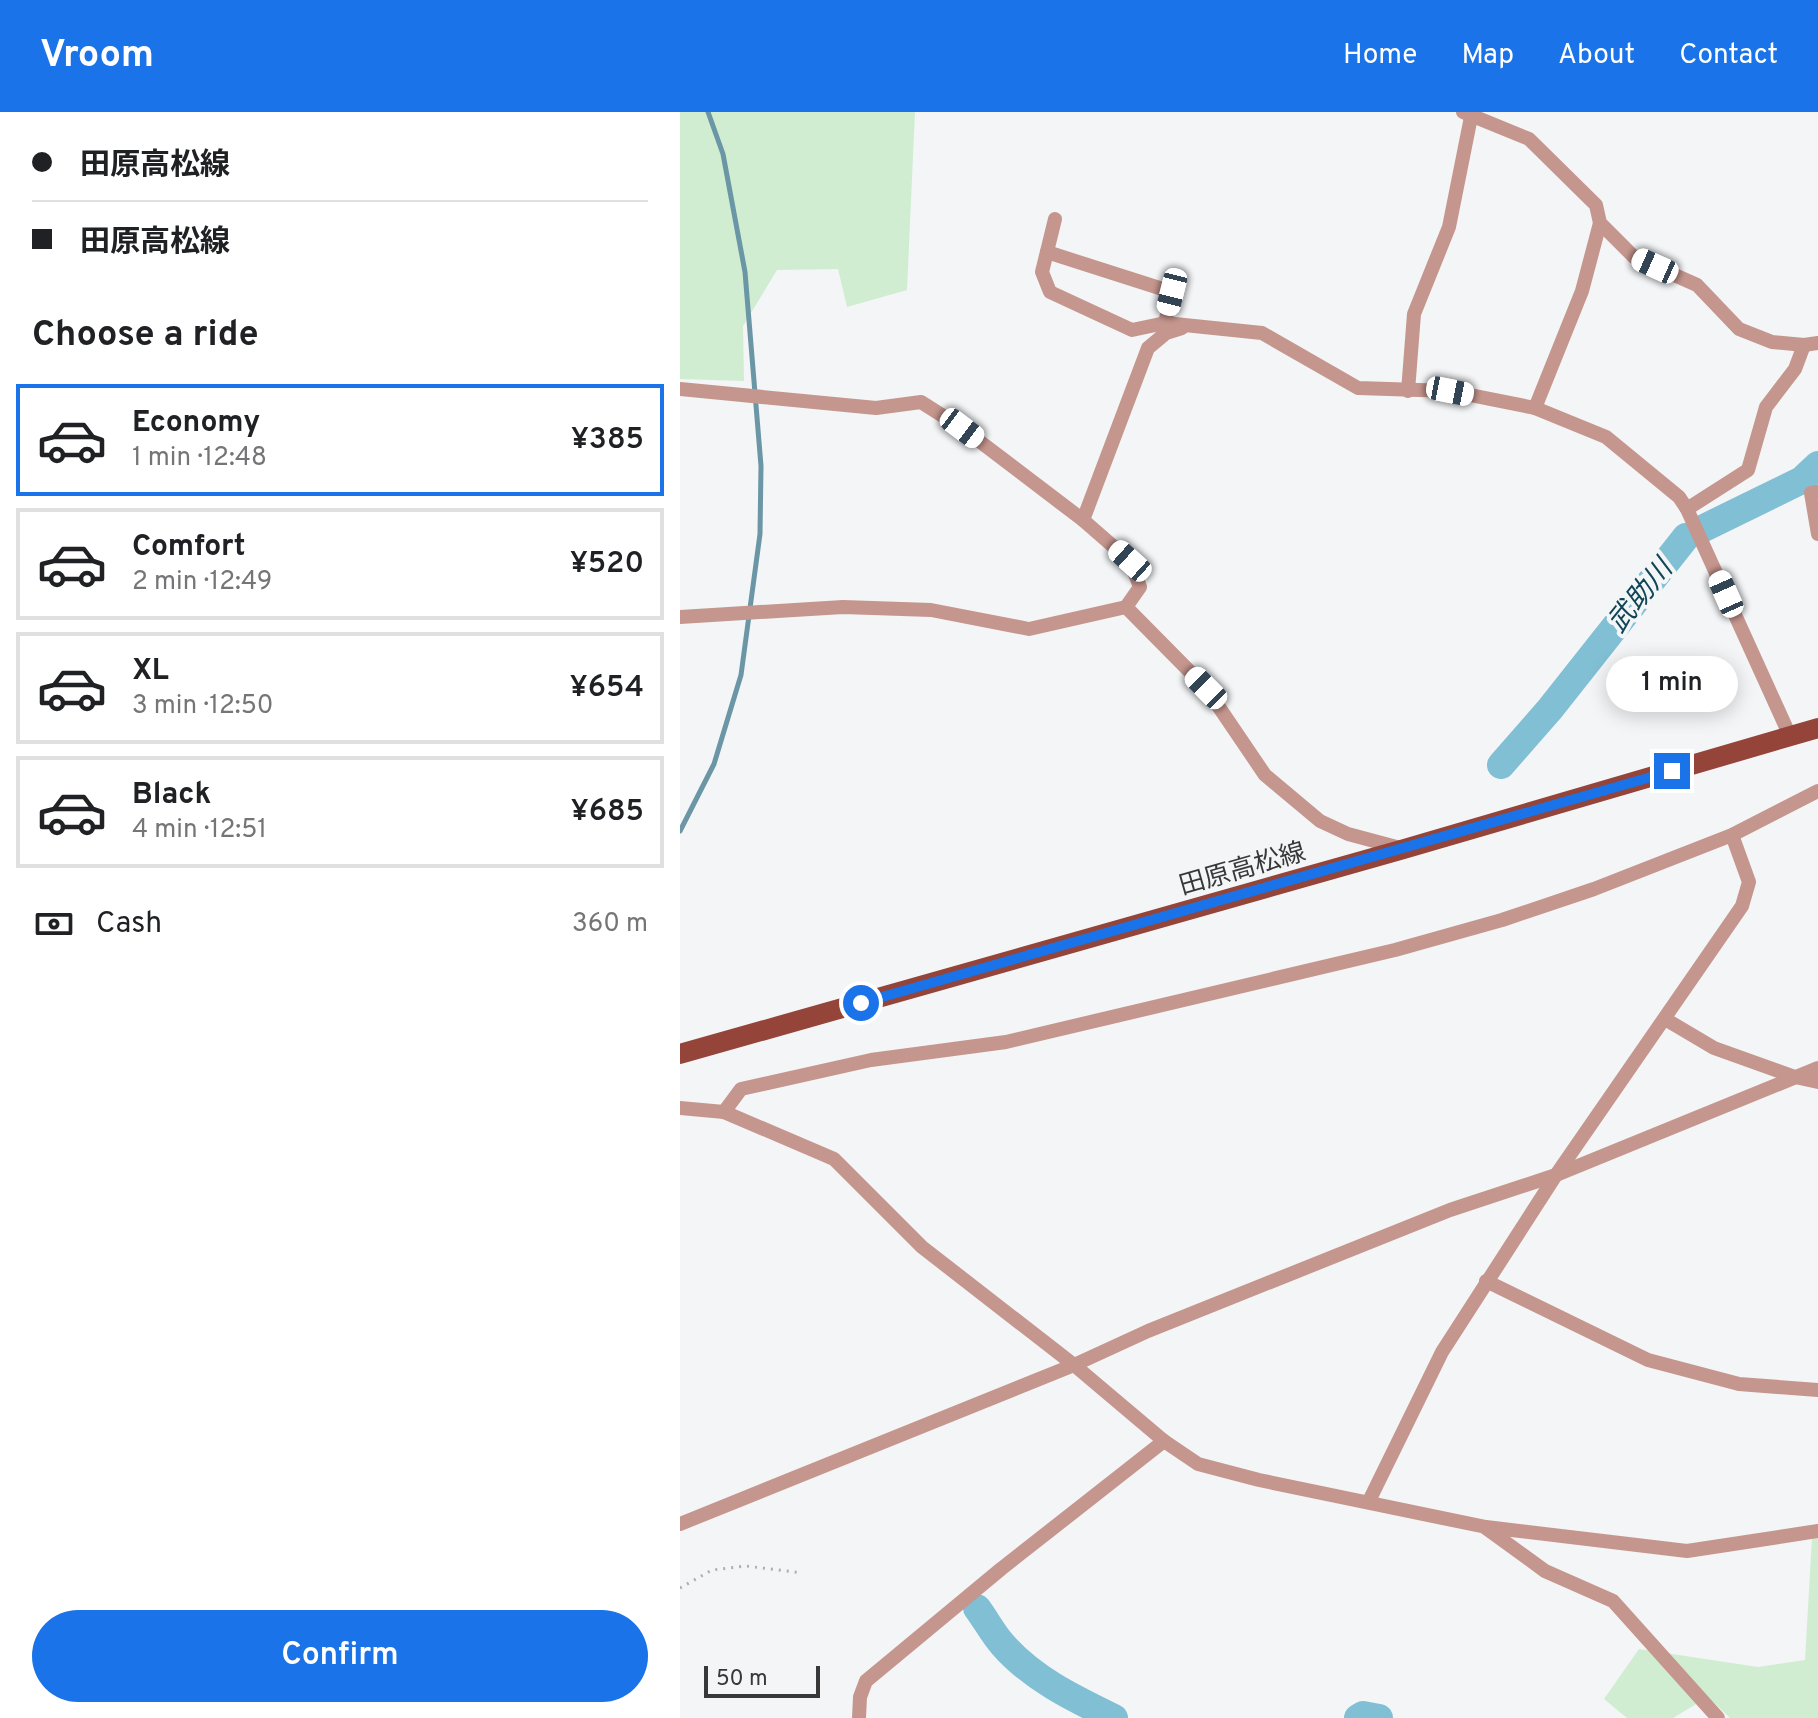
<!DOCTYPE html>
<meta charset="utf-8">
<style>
:root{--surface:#fff;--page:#f6f6f6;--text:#202124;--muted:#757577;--line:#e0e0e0;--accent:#1a73e8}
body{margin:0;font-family:Overpass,"Noto Sans JP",sans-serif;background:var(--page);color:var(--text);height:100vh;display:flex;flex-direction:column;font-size:30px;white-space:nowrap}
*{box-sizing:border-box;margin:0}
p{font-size:26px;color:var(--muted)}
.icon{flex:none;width:44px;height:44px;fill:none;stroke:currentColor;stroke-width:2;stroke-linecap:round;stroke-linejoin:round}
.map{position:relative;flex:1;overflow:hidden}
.drawer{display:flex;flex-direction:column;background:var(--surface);width:680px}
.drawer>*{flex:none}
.top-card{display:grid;align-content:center;height:176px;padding:0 32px;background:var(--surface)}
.scale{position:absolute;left:24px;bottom:20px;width:116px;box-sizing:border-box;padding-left:8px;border:4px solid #383839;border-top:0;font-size:22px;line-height:28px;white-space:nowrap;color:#383839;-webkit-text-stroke:6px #f3f5f7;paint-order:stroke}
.end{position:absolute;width:36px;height:36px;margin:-18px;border:10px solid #1a73e8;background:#fff;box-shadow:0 0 0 4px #fff}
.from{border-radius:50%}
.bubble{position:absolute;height:56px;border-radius:28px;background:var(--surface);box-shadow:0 4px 20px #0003;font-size:26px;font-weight:600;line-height:56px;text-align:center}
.car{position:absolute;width:24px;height:48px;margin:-24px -12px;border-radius:10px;box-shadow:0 0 6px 2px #0007;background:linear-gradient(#fff 24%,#345 0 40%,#fff 0 76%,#345 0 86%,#fff 0)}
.top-card b{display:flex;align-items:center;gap:28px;height:76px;font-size:30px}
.top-card b+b{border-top:2px solid var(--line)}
.top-card i{width:20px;height:20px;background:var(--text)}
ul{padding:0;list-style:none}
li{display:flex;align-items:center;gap:24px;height:112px;margin:0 16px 12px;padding:0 16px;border:4px solid var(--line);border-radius:0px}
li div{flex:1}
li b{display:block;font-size:30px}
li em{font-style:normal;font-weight:600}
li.selected{border-color:var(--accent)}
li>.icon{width:72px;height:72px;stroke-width:1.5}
h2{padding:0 32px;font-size:36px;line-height:96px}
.pay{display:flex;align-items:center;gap:20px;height:88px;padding:0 32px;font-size:30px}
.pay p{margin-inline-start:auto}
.button{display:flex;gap:16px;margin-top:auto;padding:16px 32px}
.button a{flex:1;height:92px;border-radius:48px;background:var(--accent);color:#fff;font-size:32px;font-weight:600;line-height:92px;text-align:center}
header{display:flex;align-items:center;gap:48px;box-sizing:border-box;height:112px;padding:0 40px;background:var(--accent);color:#fff}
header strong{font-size:38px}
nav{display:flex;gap:44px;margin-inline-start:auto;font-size:28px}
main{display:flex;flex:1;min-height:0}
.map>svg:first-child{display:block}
.green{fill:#d0edd2}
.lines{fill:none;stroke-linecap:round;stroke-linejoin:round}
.stream{stroke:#6b96a6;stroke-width:5}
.river{stroke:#81bfd4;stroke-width:28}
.path{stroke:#acaeaf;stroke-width:3;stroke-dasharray:2 6;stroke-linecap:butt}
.minor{stroke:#c5968e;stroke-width:14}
.primary{stroke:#944439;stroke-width:20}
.route{stroke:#1a73e8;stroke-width:10}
.labels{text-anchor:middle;stroke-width:8;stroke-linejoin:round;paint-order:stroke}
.street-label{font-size:26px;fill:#383839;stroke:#f3f5f7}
.water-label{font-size:28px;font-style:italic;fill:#104656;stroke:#f3f5f7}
</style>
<header>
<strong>Vroom</strong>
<nav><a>Home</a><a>Map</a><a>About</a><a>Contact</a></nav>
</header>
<main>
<section class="drawer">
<div class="top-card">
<b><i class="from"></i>田原高松線</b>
<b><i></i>田原高松線</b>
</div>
<h2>Choose a ride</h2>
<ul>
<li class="selected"><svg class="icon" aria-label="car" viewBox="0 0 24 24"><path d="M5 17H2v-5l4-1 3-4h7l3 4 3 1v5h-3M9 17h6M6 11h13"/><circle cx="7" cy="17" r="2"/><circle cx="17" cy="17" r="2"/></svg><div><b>Economy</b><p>1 min · 12:48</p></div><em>¥385</em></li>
<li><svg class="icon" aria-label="car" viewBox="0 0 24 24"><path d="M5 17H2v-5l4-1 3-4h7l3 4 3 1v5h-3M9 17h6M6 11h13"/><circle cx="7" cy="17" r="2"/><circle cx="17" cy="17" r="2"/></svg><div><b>Comfort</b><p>2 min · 12:49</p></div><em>¥520</em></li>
<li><svg class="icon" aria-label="car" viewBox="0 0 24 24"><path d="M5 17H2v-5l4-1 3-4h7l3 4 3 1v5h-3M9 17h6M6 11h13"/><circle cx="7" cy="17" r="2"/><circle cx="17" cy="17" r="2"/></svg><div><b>XL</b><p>3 min · 12:50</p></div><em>¥654</em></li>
<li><svg class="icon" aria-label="car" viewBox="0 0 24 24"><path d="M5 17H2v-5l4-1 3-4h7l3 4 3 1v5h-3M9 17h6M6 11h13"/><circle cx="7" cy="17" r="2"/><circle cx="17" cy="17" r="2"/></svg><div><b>Black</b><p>4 min · 12:51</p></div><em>¥685</em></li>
</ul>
<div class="pay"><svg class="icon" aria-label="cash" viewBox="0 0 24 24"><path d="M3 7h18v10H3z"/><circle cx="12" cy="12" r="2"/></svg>Cash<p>360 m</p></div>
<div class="button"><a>Confirm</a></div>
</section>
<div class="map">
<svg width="1138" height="1606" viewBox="0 0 1138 1606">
<rect width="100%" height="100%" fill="#f3f5f7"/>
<!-- green -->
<g class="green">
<path d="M0 0H235L227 178 167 195 158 157 97 158 63 214 64 269 0 267Z"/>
<path d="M1132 1425H1138V1606H1050L1028 1585 993 1606H947L924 1587 959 1537 1078 1555 1125 1548Z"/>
</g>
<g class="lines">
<!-- stream -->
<path class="stream" d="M0 719 34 652 61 563 80 422 81 354 65 160 43 42 28 0"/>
<!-- river -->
<g class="river">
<path d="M1024 416 1122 368 1138 353"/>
<path d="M821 653 870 597 1006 425"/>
<path d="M297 1496C306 1508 313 1522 323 1533 353 1567 393 1586 434 1606"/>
<path d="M678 1606 683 1603 699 1606"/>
</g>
<!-- path -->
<path class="path" d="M0 1476 32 1458 66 1454 122 1461"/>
<!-- minor -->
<g class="minor">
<path d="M783 0 849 27 916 93 920 111 954 145 1017 173 1059 217 1092 230 1124 233 1138 231"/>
<path d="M375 107 362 160 370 180 452 218 485 211 582 221 678 276 770 279 855 296 926 325 999 385 1007 397 1110 624"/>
<path d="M367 140 492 180 485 211"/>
<path d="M0 277 196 296 241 290 282 316 403 408 450 449 460 475 446 495 349 517 251 498 163 495 0 505"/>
<path d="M728 279 734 202 769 115 792 0"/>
<path d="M855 296 902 179 920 111"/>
<path d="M1138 380 1131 381 1138 422"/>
<path d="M1007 397 1068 358 1086 295 1115 257 1124 233"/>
<path d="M403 408 468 236 486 221 502 216"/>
<path d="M446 495 526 576 585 663 640 709 668 722 724 737"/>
<path d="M985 907 1034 936 1115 965 1138 970"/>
<path d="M0 996 44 1000 154 1047 242 1135 394 1253 484 1329 518 1352 579 1368 806 1415 1007 1439 1138 1419"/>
<path d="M44 1000 61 977 191 948 326 930 715 838 822 808 914 777 1052 723 1138 679"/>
<path d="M806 1169 968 1248 1059 1272 1138 1278"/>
<path d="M689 1389 762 1240 876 1063 1062 794 1069 770 1052 723"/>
<path d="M0 1412 394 1253 468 1219 770 1098 876 1063 1138 956"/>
<path d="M806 1416 865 1459 933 1489 1038 1606"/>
<path d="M179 1606 180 1585 186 1569 321 1457 484 1329"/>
</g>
<!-- primary -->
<path class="primary" d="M0 942 724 737 1138 616"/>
</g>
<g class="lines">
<!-- route -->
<path class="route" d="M181 891 992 659"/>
</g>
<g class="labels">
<!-- street labels -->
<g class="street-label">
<text transform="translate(562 756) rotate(-16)" y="9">田原高松線</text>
</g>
<!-- water labels -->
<g class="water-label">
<text transform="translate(959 483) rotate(-51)" y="10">武助川</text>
</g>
</g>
</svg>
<div class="scale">50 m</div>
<i class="end from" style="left:181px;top:891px"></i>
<i class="end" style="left:992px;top:659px"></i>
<div class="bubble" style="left:926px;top:544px;width:132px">1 min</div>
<i class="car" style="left:975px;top:154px;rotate:294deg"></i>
<i class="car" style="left:492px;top:180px;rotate:194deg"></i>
<i class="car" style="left:770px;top:279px;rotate:101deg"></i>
<i class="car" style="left:282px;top:316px;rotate:127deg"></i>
<i class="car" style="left:450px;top:449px;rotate:312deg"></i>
<i class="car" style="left:1046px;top:482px;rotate:336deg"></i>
<i class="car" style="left:526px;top:576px;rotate:315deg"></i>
</div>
</main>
